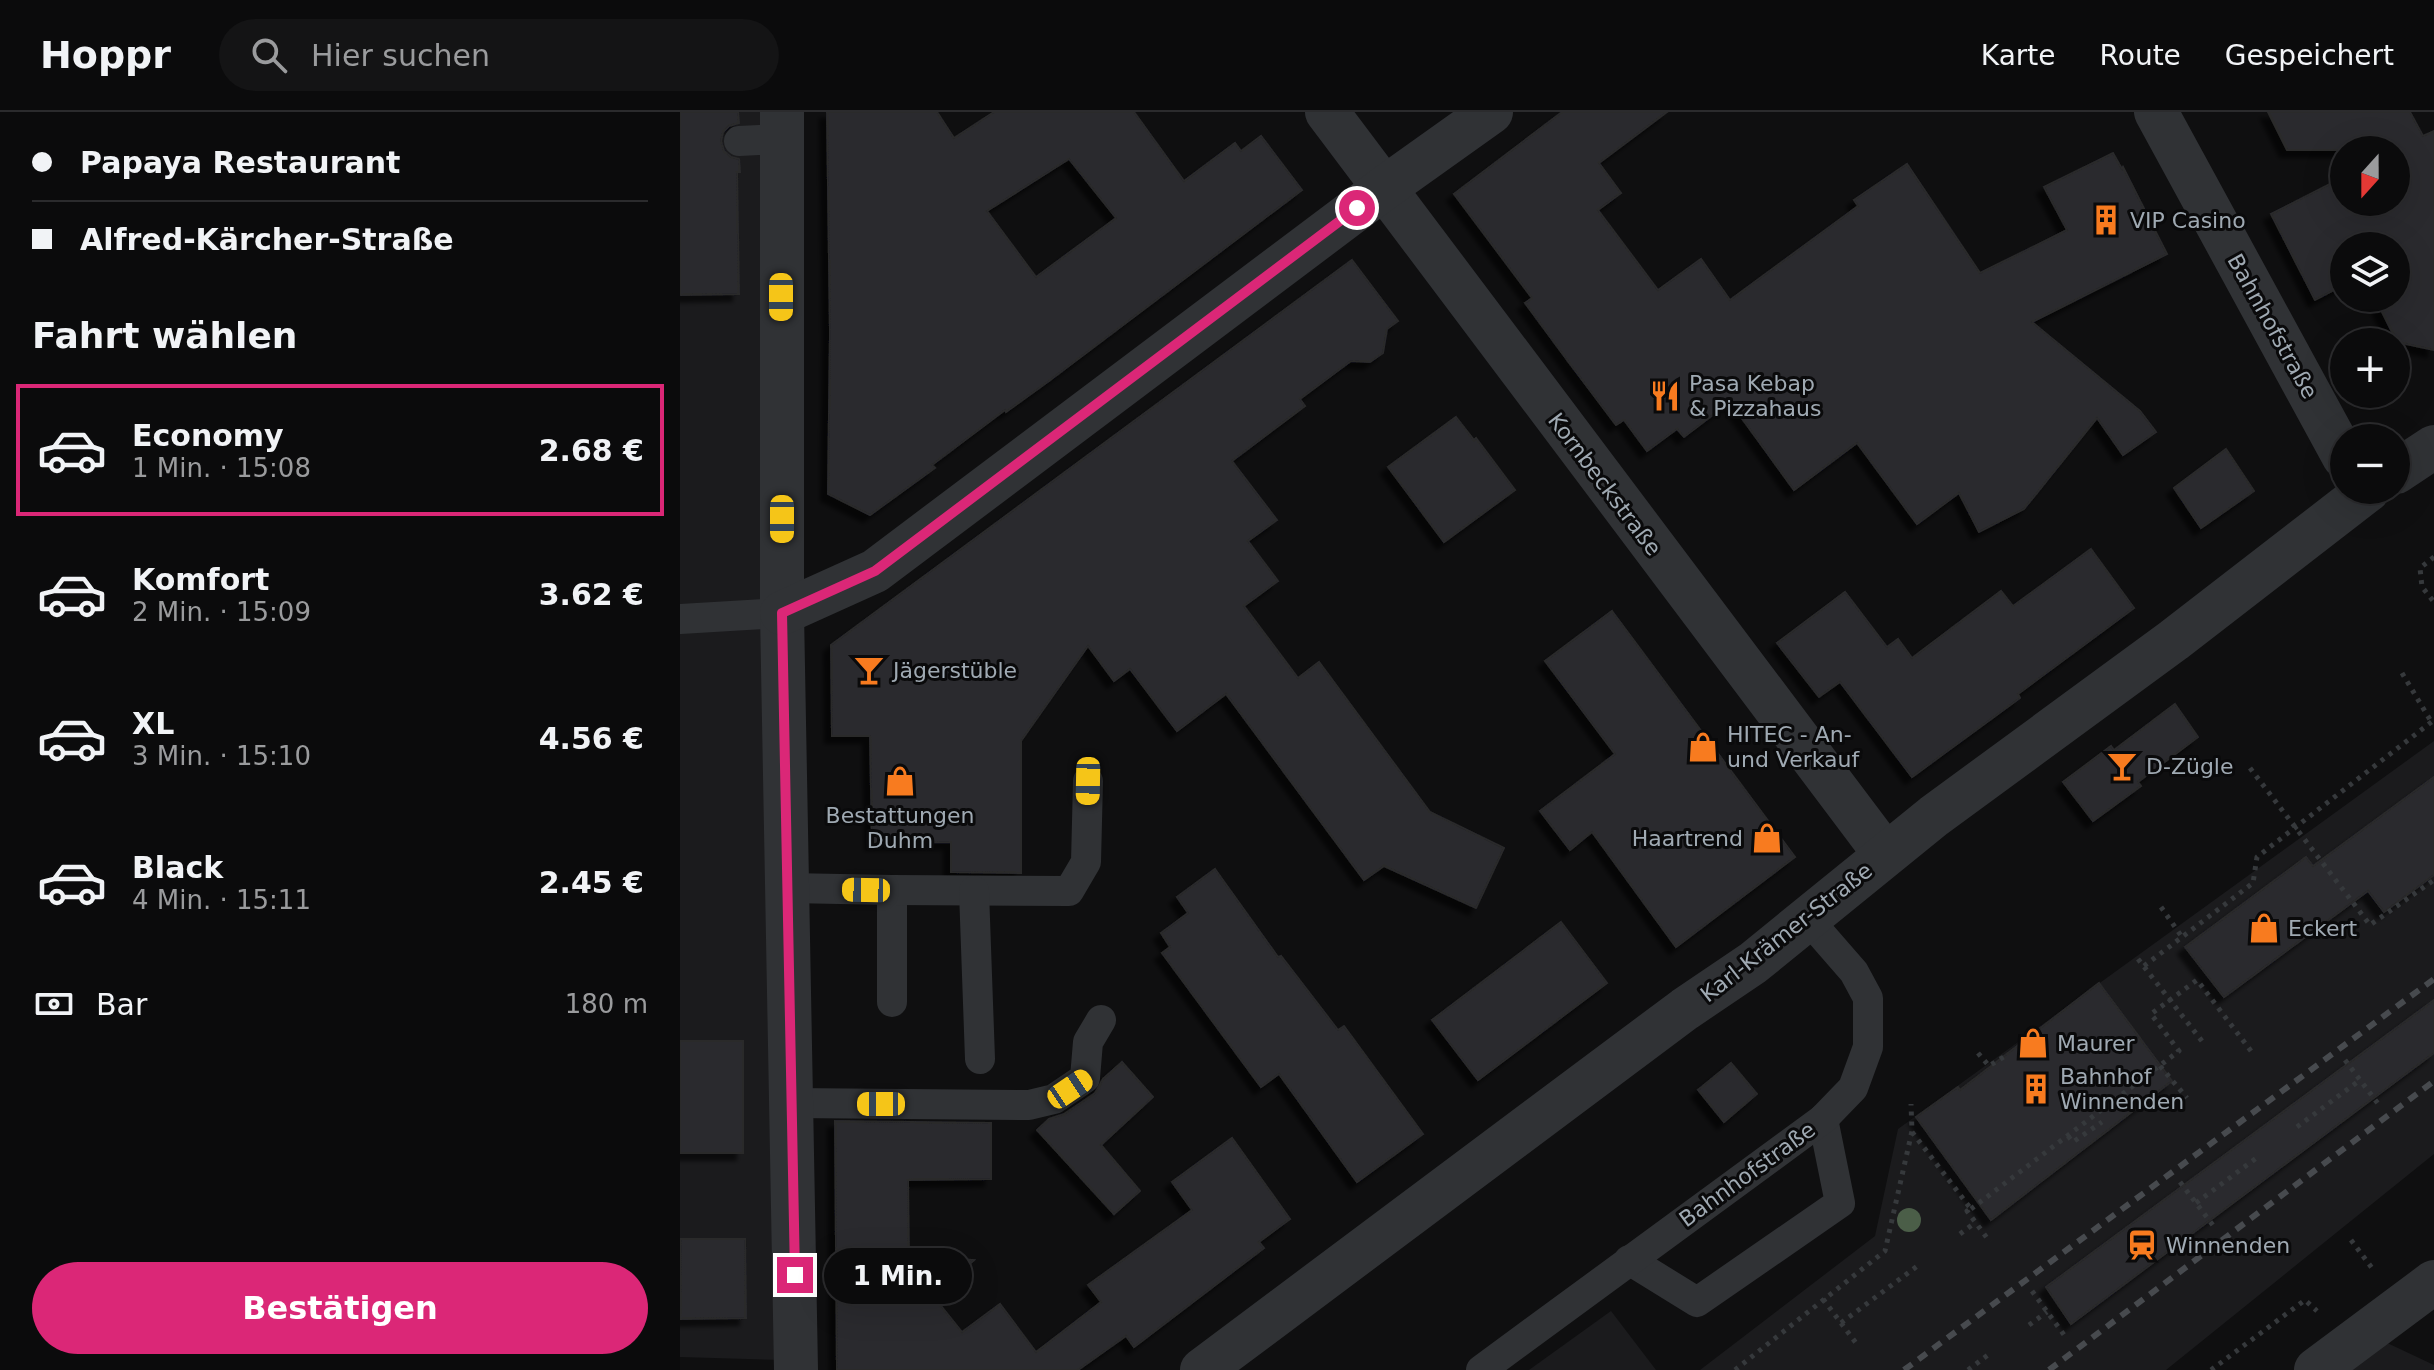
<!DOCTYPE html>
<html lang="de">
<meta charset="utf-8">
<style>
:root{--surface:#0b0b0c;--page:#141415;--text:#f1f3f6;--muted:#9a9b9d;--line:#2b2b2d;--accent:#db2777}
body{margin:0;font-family:"DejaVu Sans",sans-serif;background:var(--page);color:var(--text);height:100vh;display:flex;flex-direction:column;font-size:30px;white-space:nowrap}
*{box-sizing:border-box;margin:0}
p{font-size:26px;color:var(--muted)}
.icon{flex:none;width:44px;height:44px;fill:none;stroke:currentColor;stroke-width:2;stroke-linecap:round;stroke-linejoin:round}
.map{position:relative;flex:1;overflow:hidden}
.details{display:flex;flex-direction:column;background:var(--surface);width:680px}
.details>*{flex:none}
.guide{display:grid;align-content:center;height:176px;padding:0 32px;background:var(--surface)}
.needle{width:52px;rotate:201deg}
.buttons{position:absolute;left:1650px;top:24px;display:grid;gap:16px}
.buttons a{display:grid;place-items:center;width:80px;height:80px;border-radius:50%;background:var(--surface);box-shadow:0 8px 32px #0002,0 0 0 2px var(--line);font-size:40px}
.end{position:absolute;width:36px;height:36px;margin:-18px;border:10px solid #db2777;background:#fff;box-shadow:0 0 0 4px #fff}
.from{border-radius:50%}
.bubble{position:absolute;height:56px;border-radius:28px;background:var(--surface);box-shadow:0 8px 32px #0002,0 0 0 2px var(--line);font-size:26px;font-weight:700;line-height:56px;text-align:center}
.car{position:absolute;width:24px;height:48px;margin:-24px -12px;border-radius:10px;box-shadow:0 0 6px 2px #0007;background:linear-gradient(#f5c518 24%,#345 0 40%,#f5c518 0 76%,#345 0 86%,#f5c518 0)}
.guide b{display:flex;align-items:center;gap:28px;height:76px;font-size:30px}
.guide b+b{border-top:2px solid var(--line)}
.guide i{width:20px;height:20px;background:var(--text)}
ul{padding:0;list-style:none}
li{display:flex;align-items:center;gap:24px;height:132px;margin:0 16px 12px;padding:0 16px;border:4px solid transparent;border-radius:0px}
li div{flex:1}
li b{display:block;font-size:30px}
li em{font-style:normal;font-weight:700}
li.current{border-color:var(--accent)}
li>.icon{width:72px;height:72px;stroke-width:1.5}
h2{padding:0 32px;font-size:36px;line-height:96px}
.pay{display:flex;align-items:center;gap:20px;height:88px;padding:0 32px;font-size:30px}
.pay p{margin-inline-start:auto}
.cta{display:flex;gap:16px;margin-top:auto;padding:16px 32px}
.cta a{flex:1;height:92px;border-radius:48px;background:var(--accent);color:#fff;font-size:32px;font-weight:700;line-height:92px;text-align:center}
header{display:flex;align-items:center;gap:48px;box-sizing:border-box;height:112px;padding:0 40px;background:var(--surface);border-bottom:2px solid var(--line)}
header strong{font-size:38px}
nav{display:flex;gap:44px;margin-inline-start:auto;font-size:28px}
.search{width:560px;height:72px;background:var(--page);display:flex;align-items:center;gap:20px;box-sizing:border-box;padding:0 28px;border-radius:44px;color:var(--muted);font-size:30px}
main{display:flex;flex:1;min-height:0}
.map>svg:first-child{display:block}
.built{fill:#1b1b1d}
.building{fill:#2a2a2d;stroke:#29292c;stroke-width:2;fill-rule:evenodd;filter:url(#shadow)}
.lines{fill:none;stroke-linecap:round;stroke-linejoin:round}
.path{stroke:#36393c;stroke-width:5;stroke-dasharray:4 6;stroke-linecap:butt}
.service{stroke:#303235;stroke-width:30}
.minor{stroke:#303235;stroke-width:44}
.rail{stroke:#474a4e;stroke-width:6;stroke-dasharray:10 8;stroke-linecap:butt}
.tree{fill:#4b5e48}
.route{stroke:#db2777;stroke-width:10}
.labels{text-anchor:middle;stroke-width:6;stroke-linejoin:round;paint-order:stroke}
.poi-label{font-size:22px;fill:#9fa9b2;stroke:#0a0a0b;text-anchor:start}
.street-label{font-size:22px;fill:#9fa9b2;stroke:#0a0a0b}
</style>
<header>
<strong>Hoppr</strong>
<div class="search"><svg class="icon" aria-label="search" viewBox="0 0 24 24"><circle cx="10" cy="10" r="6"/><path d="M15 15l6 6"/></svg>Hier suchen</div>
<nav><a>Karte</a><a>Route</a><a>Gespeichert</a></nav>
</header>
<main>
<section class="details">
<div class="guide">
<b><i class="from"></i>Papaya Restaurant</b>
<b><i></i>Alfred-Kärcher-Straße</b>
</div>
<h2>Fahrt wählen</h2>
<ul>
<li class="current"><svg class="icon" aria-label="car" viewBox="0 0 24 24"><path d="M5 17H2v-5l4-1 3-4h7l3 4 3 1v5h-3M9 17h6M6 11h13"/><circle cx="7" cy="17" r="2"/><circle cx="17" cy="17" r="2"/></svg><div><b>Economy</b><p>1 Min. · 15:08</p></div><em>2.68 €</em></li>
<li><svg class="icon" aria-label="car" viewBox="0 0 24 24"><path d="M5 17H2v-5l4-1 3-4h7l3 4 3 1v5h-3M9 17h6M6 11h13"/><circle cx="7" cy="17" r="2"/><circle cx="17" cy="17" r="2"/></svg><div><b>Komfort</b><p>2 Min. · 15:09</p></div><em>3.62 €</em></li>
<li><svg class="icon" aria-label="car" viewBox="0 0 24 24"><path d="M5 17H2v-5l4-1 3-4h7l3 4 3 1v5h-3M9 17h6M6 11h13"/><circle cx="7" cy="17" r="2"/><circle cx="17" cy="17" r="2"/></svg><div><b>XL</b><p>3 Min. · 15:10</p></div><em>4.56 €</em></li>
<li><svg class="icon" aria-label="car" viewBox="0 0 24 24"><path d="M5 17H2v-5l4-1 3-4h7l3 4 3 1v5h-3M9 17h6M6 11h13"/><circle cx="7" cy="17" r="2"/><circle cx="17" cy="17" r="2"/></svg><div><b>Black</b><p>4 Min. · 15:11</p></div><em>2.45 €</em></li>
</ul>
<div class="pay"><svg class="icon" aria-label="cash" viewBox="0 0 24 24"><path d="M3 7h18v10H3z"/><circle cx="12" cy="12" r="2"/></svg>Bar<p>180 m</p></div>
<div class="cta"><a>Bestätigen</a></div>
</section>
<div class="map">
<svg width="1754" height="1258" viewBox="0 0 1754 1258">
<defs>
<filter id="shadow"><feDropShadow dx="-7" dy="7" stdDeviation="2" flood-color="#0009"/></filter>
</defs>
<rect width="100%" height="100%" fill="#0f0f10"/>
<!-- built -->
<g class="built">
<path d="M0 0H83L103 1248 0 1245Z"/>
<path d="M1754 629V1042L1486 1258H1020L1195 1124 1218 1017Z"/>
<path d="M931 1199 976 1258H849Z"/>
<path d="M1703 1229 1754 1253V1258H1665Z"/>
</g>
<!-- building -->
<g class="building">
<path d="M0 0H58L59 11 49 14 43 20 41 29 44 39 51 45 59 47 60 60H57L59 182 0 183Z"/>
<path d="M147 0H257L274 26 314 0H454L504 69 555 31 561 39 581 24 622 78 369 269 326 300 325 298 252 353 255 356 190 403 148 382 150 221ZM389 47 436 106 356 165 307 99Z"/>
<path d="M882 0H987L919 51 941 81 918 98 978 178 1021 147 1050 188 1178 94 1174 88 1227 52 1300 161 1387 118 1364 75 1433 41 1442 57 1443 55 1487 142 1352 210 1460 299 1476 320 1443 343 1417 306 1344 397 1299 420 1279 381 1237 412 1177 331 1114 378 1050 290 1004 325 997 317 967 339 944 308 936 313 890 252 845 191 852 186 774 82Z"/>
<path d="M1588 0H1730L1743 24 1754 19V238L1717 230 1695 186H1716V134H1664V173L1635 188 1591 102 1664 65V90H1716L1717 38H1607Z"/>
<path d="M672 148 718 209 707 217 703 241 690 250 671 249 620 287 625 294 552 349 597 408 568 429 598 469 564 494 618 566 639 550 750 700 824 736 796 796 704 754 684 768 546 582 497 619 450 557 434 569 408 534 341 629V761L271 760V730L192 731 190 624H152L151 533Z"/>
<path d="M776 305 794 328 796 326 835 378 764 430 708 355Z"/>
<path d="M1546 337 1574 379 1521 416 1494 376Z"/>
<path d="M1411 437 1454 496 1338 582 1340 586 1232 665 1160 570 1139 585 1097 531 1165 480 1207 535 1218 527 1232 546 1321 479 1333 494Z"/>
<path d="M932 499 1115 745 996 835 912 720 890 738 860 699 935 642 865 549Z"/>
<path d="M1495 592 1518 625 1458 670 1461 674 1413 709 1383 670 1431 634 1434 638Z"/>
<path d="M1754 665V763L1704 800 1688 779 1544 885 1505 835 1626 745 1633 754Z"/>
<path d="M535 757 598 845 601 844 658 918 664 914 743 1022 677 1070 599 962 581 975 482 841 490 835 481 821 508 801 497 785Z"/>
<path d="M881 810 927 871 798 968 752 908Z"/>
<path d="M1419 871 1492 969 1311 1108 1236 1005 1278 975 1280 978Z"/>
<path d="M1754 888V941L1391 1212 1366 1175Z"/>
<rect x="0" y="929" width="63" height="112"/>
<path d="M442 950 473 985 421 1033 460 1079 434 1102 357 1018 369 1007 384 1002 415 981 423 967Z"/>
<path d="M1051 951 1077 982 1044 1010 1018 978Z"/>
<path d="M155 1009 311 1011V1067L228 1068 229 1144 294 1148 254 1185 282 1220 320 1192 356 1240 421 1190 408 1173 512 1098 492 1070 552 1026 610 1107 579 1130 584 1136 454 1235 446 1224 398 1258H157Z"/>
<path d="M1 1127H65L66 1206 0 1207Z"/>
</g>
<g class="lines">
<!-- path -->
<g class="path">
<path d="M1754 445 1740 456 1742 475 1754 490"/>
<path d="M1722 561 1752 611"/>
<path d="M1570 656 1690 813 1754 768"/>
<path d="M1481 795 1502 825"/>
<path d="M1458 847 1525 933"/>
<path d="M1464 854 1573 771 1577 745 1754 608"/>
<path d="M1298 941 1309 954 1327 943"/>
<path d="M1665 948 1699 993"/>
<path d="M1480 954 1507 986"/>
<path d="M1617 1015 1680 968"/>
<path d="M1232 1020 1291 1097 1287 1099 1310 1130"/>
<path d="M1388 1024 1393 1030 1422 1010"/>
<path d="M1500 1070 1535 1116"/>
<path d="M1516 1091 1579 1044"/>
<path d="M1291 1097 1499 939 1471 902 1517 868 1571 939"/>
<path d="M1280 1122 1296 1110"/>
<path d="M1671 1128 1692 1156"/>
<path d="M1352 1179 1387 1227"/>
<path d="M1143 1187 1176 1231"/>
<path d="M1161 1211 1240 1152"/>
<path d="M1349 1213 1367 1200"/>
<path d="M1055 1258 1205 1139 1232 1019 1231 992"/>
<path d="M1288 1258 1308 1243"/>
<path d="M1531 1258 1625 1188 1637 1199"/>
</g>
<!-- service -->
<g class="service">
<path d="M59 29 101 27"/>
<path d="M0 507 102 501"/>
<path d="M109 776 212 778V890"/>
<path d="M212 778 389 779 406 750 408 669"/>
<path d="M294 779 300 947"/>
<path d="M112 991 349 993 374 987 405 966 408 930 421 908"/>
<path d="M949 1148 1017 1190 1160 1091 1143 1007"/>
<path d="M801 1258 1143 1007 1173 976 1188 935V886L1174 860 1127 806"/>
</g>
<!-- minor -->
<g class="minor">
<path d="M102 0V501L116 1258"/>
<path d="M647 0 1205 742"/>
<path d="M1476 0 1664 345"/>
<path d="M1716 360 1754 335"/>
<path d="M102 501 195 459 703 77 811 0"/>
<path d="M522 1258 1005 897 1073 851 1254 704 1494 528 1688 378"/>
<path d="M1636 1258 1754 1170"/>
</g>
<!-- rail -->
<g class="rail">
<path d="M1224 1258 1754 867"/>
<path d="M1369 1258 1754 969"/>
</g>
</g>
<!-- trees -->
<circle class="tree" cx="1229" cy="1108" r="12"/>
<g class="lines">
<!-- route -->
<path class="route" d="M115 1163 102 501 195 459 677 96"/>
</g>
<!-- icons -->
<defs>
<g id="building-bare" transform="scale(2.4)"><path d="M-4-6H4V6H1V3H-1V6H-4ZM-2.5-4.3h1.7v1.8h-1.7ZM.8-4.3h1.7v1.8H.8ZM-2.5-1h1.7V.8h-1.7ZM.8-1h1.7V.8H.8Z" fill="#f87b1f" stroke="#0a0a0b" stroke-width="2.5" paint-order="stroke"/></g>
<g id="restaurant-bare" transform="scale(2.4)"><path d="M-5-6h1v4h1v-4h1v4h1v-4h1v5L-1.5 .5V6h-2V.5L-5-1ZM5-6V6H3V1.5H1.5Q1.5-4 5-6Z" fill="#f87b1f" stroke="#0a0a0b" stroke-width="2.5" paint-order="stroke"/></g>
<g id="bar-bare" transform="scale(2.4)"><path d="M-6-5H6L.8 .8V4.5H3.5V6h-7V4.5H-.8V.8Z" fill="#f87b1f" stroke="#0a0a0b" stroke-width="2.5" paint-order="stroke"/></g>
<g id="shop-bare" transform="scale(2.4)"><path d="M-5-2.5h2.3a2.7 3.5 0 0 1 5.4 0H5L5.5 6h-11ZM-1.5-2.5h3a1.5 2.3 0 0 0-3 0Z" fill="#f87b1f" stroke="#0a0a0b" stroke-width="2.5" paint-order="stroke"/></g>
<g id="station-bare" transform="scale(2.4)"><path d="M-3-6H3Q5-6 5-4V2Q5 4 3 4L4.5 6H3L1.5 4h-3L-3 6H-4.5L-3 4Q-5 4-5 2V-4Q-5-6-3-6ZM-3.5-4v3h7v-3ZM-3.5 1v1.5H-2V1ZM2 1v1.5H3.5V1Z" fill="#f87b1f" stroke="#0a0a0b" stroke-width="2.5" paint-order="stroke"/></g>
</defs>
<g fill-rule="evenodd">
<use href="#building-bare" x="1426" y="108"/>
<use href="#restaurant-bare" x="985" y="284"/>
<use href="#bar-bare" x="189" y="558"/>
<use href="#shop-bare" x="1023" y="635"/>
<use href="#bar-bare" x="1442" y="654"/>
<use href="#shop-bare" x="220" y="669"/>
<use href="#shop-bare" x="1087" y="726"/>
<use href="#shop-bare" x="1584" y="816"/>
<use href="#shop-bare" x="1353" y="931"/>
<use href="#building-bare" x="1356" y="977"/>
<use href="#station-bare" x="1462" y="1133"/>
</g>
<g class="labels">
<!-- poi labels -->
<g class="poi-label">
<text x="1450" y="116">VIP Casino</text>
<text x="1009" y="279">Pasa Kebap<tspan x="1009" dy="25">&amp; Pizzahaus</tspan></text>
<text x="213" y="566">Jägerstüble</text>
<text x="1047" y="630">HITEC - An-<tspan x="1047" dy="25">und Verkauf</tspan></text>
<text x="1466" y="662">D-Zügle</text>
<text x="220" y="711" text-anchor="middle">Bestattungen<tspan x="220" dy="25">Duhm</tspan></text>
<text x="1063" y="734" text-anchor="end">Haartrend</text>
<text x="1608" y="824">Eckert</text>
<text x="1377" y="939">Maurer</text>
<text x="1380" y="972">Bahnhof<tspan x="1380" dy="25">Winnenden</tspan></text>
<text x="1486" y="1141">Winnenden</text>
</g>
<!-- street labels -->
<g class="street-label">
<text transform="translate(1593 214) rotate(61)" y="8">Bahnhofstraße</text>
<text transform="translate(925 372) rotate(53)" y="8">Kornbeckstraße</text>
<text transform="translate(1106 820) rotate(-38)" y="8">Karl-Krämer-Straße</text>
<text transform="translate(1067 1062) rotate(-36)" y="8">Bahnhofstraße</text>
</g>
</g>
</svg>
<div class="buttons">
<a><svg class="needle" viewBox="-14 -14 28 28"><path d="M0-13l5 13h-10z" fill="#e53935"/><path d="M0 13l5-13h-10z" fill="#9a9b9d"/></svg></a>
<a><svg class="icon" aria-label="layers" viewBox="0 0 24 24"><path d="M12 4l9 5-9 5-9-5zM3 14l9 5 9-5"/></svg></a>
<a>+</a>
<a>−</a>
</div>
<i class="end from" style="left:677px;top:96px"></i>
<i class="end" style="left:115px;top:1163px"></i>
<div class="bubble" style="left:144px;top:1136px;width:148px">1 Min.</div>
<i class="car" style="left:101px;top:185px;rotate:180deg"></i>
<i class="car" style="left:102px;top:407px;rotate:180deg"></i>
<i class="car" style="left:408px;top:669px;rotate:181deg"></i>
<i class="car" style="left:186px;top:778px;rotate:271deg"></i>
<i class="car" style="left:390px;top:977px;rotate:56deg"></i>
<i class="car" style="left:201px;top:992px;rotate:270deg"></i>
</div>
</main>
